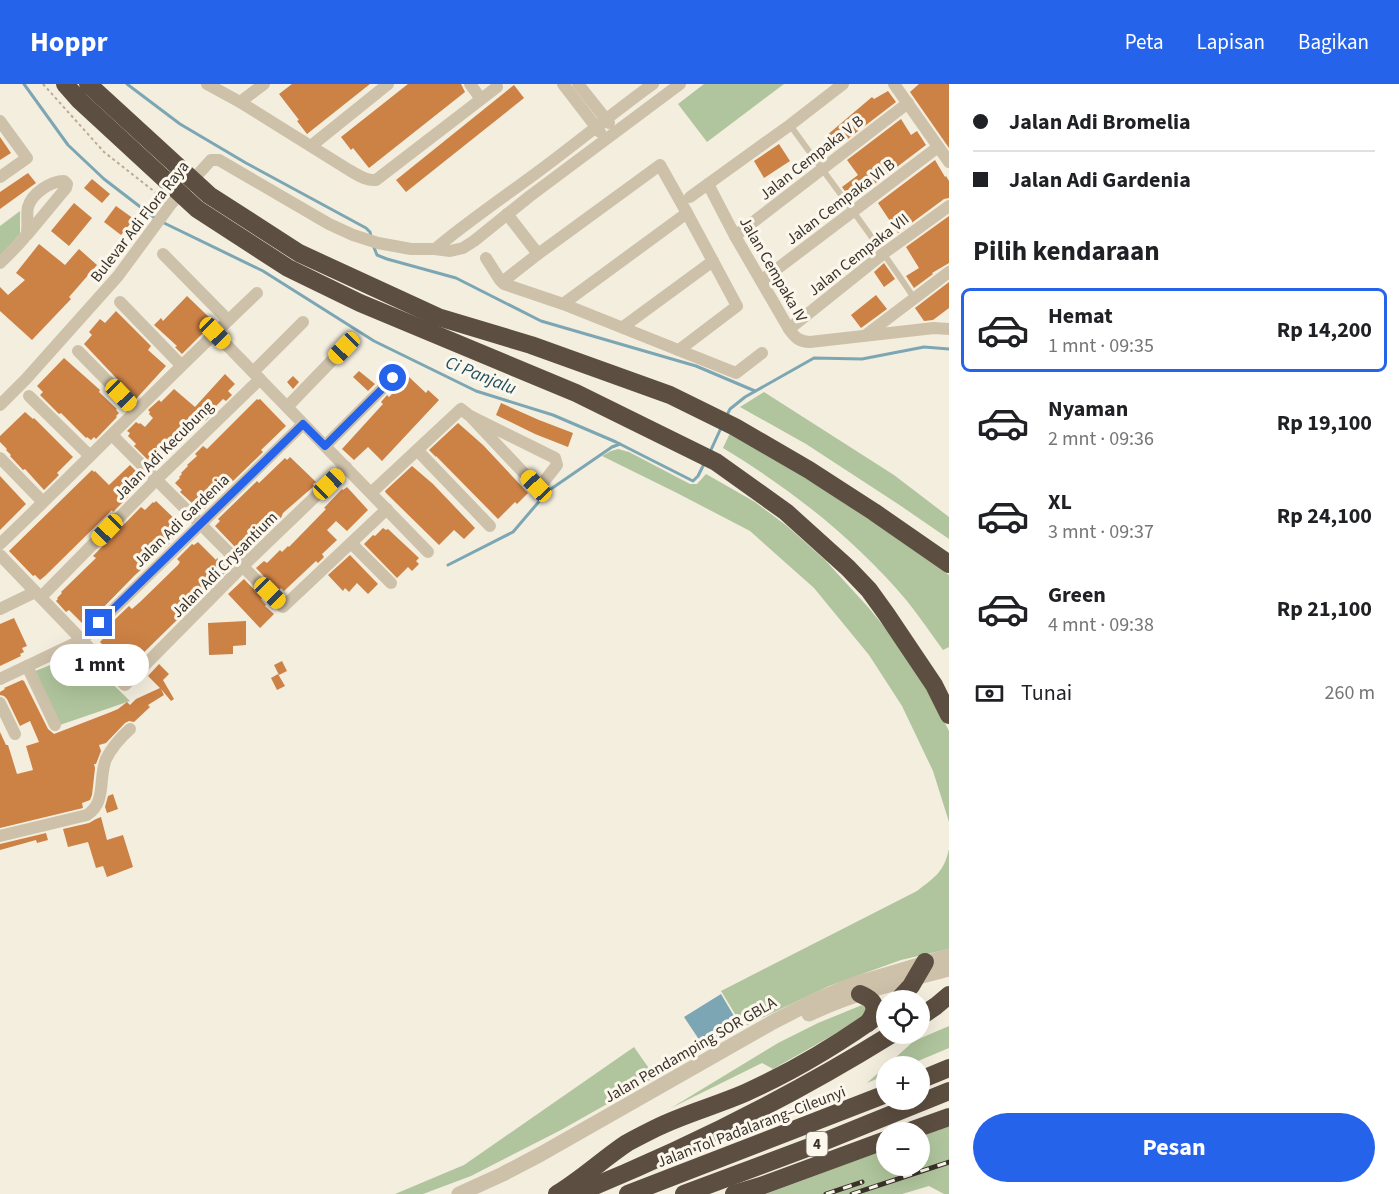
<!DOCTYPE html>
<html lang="id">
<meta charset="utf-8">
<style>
:root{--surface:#fff;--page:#f2f2f2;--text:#202124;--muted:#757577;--line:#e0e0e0;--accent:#2563eb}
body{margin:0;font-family:"Source Sans 3",sans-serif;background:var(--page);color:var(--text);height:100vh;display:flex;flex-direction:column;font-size:22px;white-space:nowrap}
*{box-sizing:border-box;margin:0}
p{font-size:20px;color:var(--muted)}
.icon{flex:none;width:33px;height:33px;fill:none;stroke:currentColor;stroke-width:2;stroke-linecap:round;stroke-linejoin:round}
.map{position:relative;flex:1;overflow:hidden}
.details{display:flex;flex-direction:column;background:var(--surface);width:450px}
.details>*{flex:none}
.top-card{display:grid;align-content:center;height:132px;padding:0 24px;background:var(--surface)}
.fabs{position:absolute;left:876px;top:906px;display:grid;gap:12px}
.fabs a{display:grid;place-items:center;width:54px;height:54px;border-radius:50%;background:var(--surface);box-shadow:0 6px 24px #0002;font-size:30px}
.end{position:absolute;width:27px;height:27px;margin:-14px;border:8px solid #2563eb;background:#fff;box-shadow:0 0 0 3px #fff}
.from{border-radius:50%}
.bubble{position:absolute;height:42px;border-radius:21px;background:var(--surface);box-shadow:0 6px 24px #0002;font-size:20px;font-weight:700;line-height:42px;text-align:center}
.car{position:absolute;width:18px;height:36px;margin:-18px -9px;border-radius:8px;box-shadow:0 0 4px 2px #0007;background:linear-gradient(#f5c518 24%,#345 0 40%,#f5c518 0 76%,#345 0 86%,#f5c518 0)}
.top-card b{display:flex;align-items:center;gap:21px;height:57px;font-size:22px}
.top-card b+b{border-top:2px solid var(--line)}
.top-card i{width:15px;height:15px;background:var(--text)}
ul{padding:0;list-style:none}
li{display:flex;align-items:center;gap:18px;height:84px;margin:0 12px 9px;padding:0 12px;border:3px solid transparent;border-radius:9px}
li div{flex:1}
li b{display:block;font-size:22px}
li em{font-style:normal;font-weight:700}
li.selected{border-color:var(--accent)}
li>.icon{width:54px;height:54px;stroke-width:1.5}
h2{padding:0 24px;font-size:27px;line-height:72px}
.pay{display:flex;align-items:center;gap:15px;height:66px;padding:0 24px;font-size:22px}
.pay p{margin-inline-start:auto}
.cta{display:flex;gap:12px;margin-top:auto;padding:12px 24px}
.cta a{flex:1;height:69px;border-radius:36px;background:var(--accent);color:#fff;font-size:24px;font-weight:700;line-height:69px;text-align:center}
header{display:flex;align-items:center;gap:36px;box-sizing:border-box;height:84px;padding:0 30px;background:var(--accent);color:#fff}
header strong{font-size:28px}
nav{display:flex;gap:33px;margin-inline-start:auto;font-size:21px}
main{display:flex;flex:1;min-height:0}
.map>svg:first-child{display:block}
.green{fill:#b0c59d}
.water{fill:#7ca6b3}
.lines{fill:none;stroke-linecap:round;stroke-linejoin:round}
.stream{stroke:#7ca6b3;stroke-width:3}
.building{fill:#cc8145}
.path{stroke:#baac93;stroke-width:2;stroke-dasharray:3 3;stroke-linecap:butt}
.service{stroke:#cec1aa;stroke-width:6}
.minor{stroke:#cec1aa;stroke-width:12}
.tertiary{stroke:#cec1aa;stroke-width:15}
.motorway{stroke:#5c4e40;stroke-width:18}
.rail-casing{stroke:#3a322a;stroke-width:5}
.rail{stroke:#fbf7ec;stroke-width:3;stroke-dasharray:9;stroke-linecap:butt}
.route{stroke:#2563eb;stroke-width:8}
.labels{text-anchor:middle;stroke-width:6;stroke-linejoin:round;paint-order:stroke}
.shield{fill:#fbf7ec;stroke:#746d64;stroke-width:1.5}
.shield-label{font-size:15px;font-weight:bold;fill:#3a322a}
.street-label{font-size:16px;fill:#3a322a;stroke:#fbf7ec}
.water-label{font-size:18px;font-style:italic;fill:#1c4d5f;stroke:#fbf7ec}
</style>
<header>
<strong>Hoppr</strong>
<nav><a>Peta</a><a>Lapisan</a><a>Bagikan</a></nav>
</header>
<main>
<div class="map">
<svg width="949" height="1110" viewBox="0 0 949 1110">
<rect width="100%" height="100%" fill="#f4eedf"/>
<!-- green -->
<g class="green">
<path d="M704 0H784L707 58 678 20Z"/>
<path d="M20 127V150L0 172V142Z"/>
<path d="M764 308 894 391 949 433V455L898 420 806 360 740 323Z"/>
<path d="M730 349 818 402 873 438 949 491V563L943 566C931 550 920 533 907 517 856 456 791 405 723 364Z"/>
<path d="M618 365 629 368 690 400H697L706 390 755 418 787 442 825 476 868 523 899 561 921 592 949 647V738L933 687 902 622 869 571 814 504 750 447 677 409 602 372 611 367Z"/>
<path d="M81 569 130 617 54 643 30 589Z"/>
<path d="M949 765V865L901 876 829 902 743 943 721 907 917 807C935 793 944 788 949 765Z"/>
<path d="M862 921 866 924V930L856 938 773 985 762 979 671 1024 778 959 818 939Z"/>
<path d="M949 942V964L906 982H886V991L867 999 914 957Z"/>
<path d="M634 963 655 993 561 1046 471 1092 423 1110H395L464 1081Z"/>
<path d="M949 1042V1110H944L929 1102 902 1110H766L886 1065V1082H920V1053Z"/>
</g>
<!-- water -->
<path class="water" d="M721 910 741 944 704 963 684 933Z"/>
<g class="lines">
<!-- stream -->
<g class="stream">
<path d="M24 0 68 61 104 95 156 135"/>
<path d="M127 0 180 40 246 79 366 144 370 148 371 152"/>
<path d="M162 138 263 187 374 257 476 307 553 331 616 358 693 397 698 392 704 380"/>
<path d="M373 161 377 171 387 175 456 194 541 237 696 282 755 307"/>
<path d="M726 333 730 325 745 313 814 274 862 275 924 263 949 265"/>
<path d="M710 368 721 344"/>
<path d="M448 481 513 448 548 407 612 363 620 360"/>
</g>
</g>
<!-- building -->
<g class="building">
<path d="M292 0H370L307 50 297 37 299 36 279 10Z"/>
<path d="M408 0H461L465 8 369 84 353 64 351 66 341 53Z"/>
<path d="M919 0H949V64L910 8Z"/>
<path d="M514 1 524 14 406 108 396 96Z"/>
<path d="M888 7 896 18 836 64 826 52 872 13 874 15Z"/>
<path d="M901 35 911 51 917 47 926 61 852 117 842 103 858 91 847 76Z"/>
<path d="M0 53 11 69 0 76Z"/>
<path d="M779 60 790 77 764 94 754 77Z"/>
<path d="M935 76 945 93 946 92 949 97V114L944 115 898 149 878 119Z"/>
<path d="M28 89 36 99 0 125V108Z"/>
<path d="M92 95 110 110 102 119 84 104Z"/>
<path d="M74 119 92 134 69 162 51 147Z"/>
<path d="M116 122 134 135 121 151 104 138Z"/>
<path d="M949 132V179L932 189 933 190 914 204 906 192 919 184 906 163Z"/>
<path d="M39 160 65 181 79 165 97 181 69 213 71 215 32 256 0 227V203L8 211 25 196 16 189Z"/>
<path d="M884 179 895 195 884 203 874 188Z"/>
<path d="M949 198V224L933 236 924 237 915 224Z"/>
<path d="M876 211 887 225 861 244 851 231Z"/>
<path d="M187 212 214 238 182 270 175 263 177 262 154 241 161 234 163 237Z"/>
<path d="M116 227 151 262 148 266 166 282 136 315 84 260 92 251 89 248 100 235 105 239Z"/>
<path d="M64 274 100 306 99 308 117 325 116 326 119 329 116 332 117 333 96 355 94 353 91 356 87 353 86 354 61 329 59 330 40 311 43 308 37 302Z"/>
<path d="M359 287 375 300 368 307 353 293Z"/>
<path d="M225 290 235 300 228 307 232 311 226 317 223 315 209 329 211 331 205 337 203 335 197 342 195 339 163 371 166 374 164 377 156 384 134 362 136 360 128 352 130 349 127 347 136 338 139 340 140 339 145 343 153 334 149 330 150 328 148 326 159 316 161 318 174 305 195 323Z"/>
<path d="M293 292 299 298 293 305 287 298Z"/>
<path d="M409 293 426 309 428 306 439 316 382 377 368 363 354 376 342 365 383 320 381 318 387 311 389 313Z"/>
<path d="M257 315 258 316 260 315 286 342 261 366 263 368 203 426 202 424 201 425 193 418 192 419 180 408 182 406 175 399 180 394 179 393 182 390 181 389 188 382 187 381 197 372 195 370 203 362 207 365Z"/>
<path d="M501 319 539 336 573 349 568 363 535 350 496 331Z"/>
<path d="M25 328 33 335 34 334 73 373 57 389 59 391 44 406 25 385 23 386 10 372 11 371 6 366 7 365 0 358V352Z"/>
<path d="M458 339 483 361 528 409 517 420 515 418 498 435 436 372V373L429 366Z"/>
<path d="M290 373 316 398 313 400 314 402 283 429 281 434 243 469 237 463 236 464 215 442 220 437 218 435 257 397 259 399 285 374 287 376Z"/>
<path d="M130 381 145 396 113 428 112 426 45 492 40 496 35 491 33 492 9 467 92 386 94 388 95 387 109 401Z"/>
<path d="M412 382 433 400 475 444 464 455 454 446 439 461 386 409 385 407Z"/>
<path d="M0 392 26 420 0 446Z"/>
<path d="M347 403 368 426 347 447 336 437 327 446 337 456 322 470 324 473 318 479 316 477 284 507 281 504 278 507 256 484 264 477 267 479 280 466 282 468 288 462 289 463 326 425 324 424 342 405 343 406Z"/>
<path d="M156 417 182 442 179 445 180 447 169 458 170 459 134 492 96 531 95 530 87 538 86 536 83 540 69 526 66 528 56 517 58 515 57 514 62 509 61 508 96 474 93 472 141 423 145 426 153 418 154 419Z"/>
<path d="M383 444 386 446 388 445 419 474 416 477 419 480 412 487 408 483 397 494 364 460 373 451 375 452Z"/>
<path d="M198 458 216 476 217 474 227 484 224 488 225 489 132 580 131 579 127 583 113 569 110 573 104 567 106 564 100 558 112 545 108 542 129 522 132 525 140 518 178 481 180 478 177 475 192 460 194 461Z"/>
<path d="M350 471 378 500 368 510 357 499 349 508 345 504 343 507 328 491Z"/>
<path d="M244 495 262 514 261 515 266 521 265 522 274 530 260 544 228 510Z"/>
<path d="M14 534 27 562 22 564 24 568 20 570 21 572 0 582V540Z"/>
<path d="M246 537V561L233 562V570L209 571 208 539Z"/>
<path d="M282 577 287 587 279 591 274 581Z"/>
<path d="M159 580 169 590 163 596 174 615 171 617 161 605 164 611 148 621 150 623 134 638 129 637 125 639 106 659 99 661 101 667 96 680H94L95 684 92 711 90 716 82 719 83 724 0 744V648L6 661H8L17 690 33 686 26 662 39 658 30 637 20 642 7 615 4 612 0 611V608L5 605 4 604 22 596 24 597 48 645 54 650 111 628 118 625 127 618 130 621 136 615 160 604 148 592Z"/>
<path d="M278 590 285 602 277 606 271 594Z"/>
<path d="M113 710 118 725 107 729 105 723 108 712Z"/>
<path d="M101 733 107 756 123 751 133 783 107 793 103 782 96 784 88 758 68 763 63 745 89 739 96 735Z"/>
<path d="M46 749 48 756 37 759 36 756 0 766V760Z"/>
</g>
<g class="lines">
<!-- path -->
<path class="path" d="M43 0 104 68 160 112"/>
<!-- service -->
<path class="service" d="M790 41C831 98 875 155 914 214"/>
<!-- minor -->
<g class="minor">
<path d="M207 0 240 18 349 86C358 91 366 97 376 96L497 3"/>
<path d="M470 0 481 15"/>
<path d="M563 0 600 48"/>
<path d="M578 0 609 39"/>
<path d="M894 0 949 78"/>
<path d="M240 18 264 0"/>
<path d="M0 37 27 74 0 93"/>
<path d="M311 62 388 0"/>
<path d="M708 100 735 152 789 245C795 254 800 258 810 258L934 244 949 245"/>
<path d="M690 113 790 41 843 0"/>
<path d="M735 152 908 19"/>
<path d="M435 165C468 137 504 113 539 87 577 59 614 28 653 0"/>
<path d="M163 170 228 236"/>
<path d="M538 170 660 81 687 129 737 222 679 266"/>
<path d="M486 174 500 196 504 200 563 220 736 289 762 269"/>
<path d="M0 179C5 174 24 156 26 151 29 145 26 131 28 123 32 109 51 97 64 97L67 100 66 104 27 151"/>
<path d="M761 197 938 63"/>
<path d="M502 198 538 170 507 130"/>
<path d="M120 218 181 281"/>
<path d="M563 220 687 129"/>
<path d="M623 243 713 177"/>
<path d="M789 245 884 169 949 122"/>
<path d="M215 249 428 468"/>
<path d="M866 251 949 188"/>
<path d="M78 267 136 326"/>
<path d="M253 288 303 238"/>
<path d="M29 312 90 372"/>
<path d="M0 321 26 295 118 192 171 120 211 76H219L329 140 353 151 378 159 411 165H435L450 167 463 164 474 157 530 112 680 0"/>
<path d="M287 323 344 264"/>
<path d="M112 351 283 523 387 425"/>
<path d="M325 362 393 294"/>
<path d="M417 366 490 442"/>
<path d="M0 374 43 418"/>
<path d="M371 409 461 325 470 332 555 374 557 381 542 400 536 402 470 332"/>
<path d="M351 459 391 499"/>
<path d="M0 460C87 377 170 291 257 209"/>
<path d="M0 471 125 601 243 482 346 383"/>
<path d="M41 513 157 395 260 295"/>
<path d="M0 525 35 508"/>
<path d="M27 582 55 641"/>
<path d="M0 595 82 556 303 340"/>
<path d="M0 619 15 650"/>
<path d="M0 752 87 731C107 718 98 695 106 675 112 663 120 654 130 645"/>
</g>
<!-- tertiary -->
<g class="tertiary">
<path d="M809 930C853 909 902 897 949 885"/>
<path d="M459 1110 503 1090 541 1070 773 938 814 917 852 901 949 872"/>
</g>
<!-- motorway -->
<g class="motorway">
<path d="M65 0 80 17 197 125 288 184 360 219 576 309 716 378 786 428 848 484 869 506 887 531 934 601 949 631"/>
<path d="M88 0 209 111 299 169 438 233 531 261 670 311 735 343 809 386 874 428 949 480"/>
<path d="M860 910C877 917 878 925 868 939"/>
<path d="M898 916 911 902 925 878"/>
<path d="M920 933 936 922 949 911"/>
<path d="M920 996 949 984"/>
<path d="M907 1048 949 1033"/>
<path d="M557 1110C582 1095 603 1075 627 1059 636 1054 646 1049 656 1044 684 1030 715 1022 745 1009 794 987 842 958 886 926"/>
<path d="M575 1110C684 1066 792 1012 892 950"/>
<path d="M628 1110 886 1010"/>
<path d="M684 1110 823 1058 949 1007"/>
<path d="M734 1110 761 1102 886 1056"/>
</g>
<!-- rail casing -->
<g class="rail-casing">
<g id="rail">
<path d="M826 1110 862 1098"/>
<path d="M852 1110 949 1078"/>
</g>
</g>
<!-- rail -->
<use href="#rail" class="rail"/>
</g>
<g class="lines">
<!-- route -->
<path class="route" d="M99 539 303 340 325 362 393 294"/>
</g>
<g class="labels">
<!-- shield labels -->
<rect class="shield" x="806.5" y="1048" width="21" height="24" rx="4.5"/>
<g class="shield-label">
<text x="817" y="1065">4</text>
</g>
<!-- street labels -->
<g class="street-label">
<text transform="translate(811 73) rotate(-38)" y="6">Jalan Cempaka V B</text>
<text transform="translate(840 117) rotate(-37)" y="6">Jalan Cempaka VI B</text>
<text transform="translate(139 137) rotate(-52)" y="6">Bulevar Adi Flora Raya</text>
<text transform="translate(858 170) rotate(-38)" y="6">Jalan Cempaka VII</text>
<text transform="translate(774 185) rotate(60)" y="6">Jalan Cempaka IV</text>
<text transform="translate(163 366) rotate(-45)" y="6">Jalan Adi Kecubung</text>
<text transform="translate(181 436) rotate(-44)" y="6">Jalan Adi Gardenia</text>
<text transform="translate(224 480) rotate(-45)" y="6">Jalan Adi Crysantium</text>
<text transform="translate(690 965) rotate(-30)" y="6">Jalan Pendamping SOR GBLA</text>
<text transform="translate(751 1042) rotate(-21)" y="6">Jalan Tol Padalarang–Cileunyi</text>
</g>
<!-- water labels -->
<g class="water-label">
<text transform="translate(481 291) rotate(22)" y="6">Ci Panjalu</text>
</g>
</g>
</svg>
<div class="fabs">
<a><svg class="icon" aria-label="locate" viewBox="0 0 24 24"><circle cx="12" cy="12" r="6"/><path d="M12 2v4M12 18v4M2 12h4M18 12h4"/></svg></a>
<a>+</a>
<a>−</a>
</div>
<i class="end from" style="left:393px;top:294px"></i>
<i class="end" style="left:99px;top:539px"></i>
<div class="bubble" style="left:50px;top:560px;width:99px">1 mnt</div>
<i class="car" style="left:215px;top:249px;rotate:136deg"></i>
<i class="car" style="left:344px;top:264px;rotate:224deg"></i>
<i class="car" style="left:121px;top:311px;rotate:136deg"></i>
<i class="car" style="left:329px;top:400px;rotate:46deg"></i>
<i class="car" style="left:536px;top:402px;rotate:317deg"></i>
<i class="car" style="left:107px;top:446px;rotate:224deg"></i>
<i class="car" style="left:270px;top:509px;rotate:135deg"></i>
</div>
<section class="details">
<div class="top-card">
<b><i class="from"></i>Jalan Adi Bromelia</b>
<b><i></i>Jalan Adi Gardenia</b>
</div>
<h2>Pilih kendaraan</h2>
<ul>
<li class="selected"><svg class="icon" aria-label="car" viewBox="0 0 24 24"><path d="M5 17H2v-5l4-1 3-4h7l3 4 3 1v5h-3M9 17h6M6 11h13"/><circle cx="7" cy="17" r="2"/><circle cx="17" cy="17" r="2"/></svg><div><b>Hemat</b><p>1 mnt · 09:35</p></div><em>Rp 14,200</em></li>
<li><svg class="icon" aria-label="car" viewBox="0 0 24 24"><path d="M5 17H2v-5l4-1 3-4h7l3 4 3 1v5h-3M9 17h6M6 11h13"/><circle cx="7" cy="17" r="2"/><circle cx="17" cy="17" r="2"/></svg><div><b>Nyaman</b><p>2 mnt · 09:36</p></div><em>Rp 19,100</em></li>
<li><svg class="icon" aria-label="car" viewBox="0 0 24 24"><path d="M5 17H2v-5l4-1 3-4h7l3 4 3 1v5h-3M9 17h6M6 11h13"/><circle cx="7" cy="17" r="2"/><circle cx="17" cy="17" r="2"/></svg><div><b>XL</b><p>3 mnt · 09:37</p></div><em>Rp 24,100</em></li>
<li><svg class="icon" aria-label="car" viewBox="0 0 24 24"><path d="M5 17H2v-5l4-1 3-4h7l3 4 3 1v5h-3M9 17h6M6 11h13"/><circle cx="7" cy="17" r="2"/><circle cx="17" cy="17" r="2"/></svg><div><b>Green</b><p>4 mnt · 09:38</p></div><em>Rp 21,100</em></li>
</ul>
<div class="pay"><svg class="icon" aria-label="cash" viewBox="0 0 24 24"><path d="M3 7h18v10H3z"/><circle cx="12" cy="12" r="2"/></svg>Tunai<p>260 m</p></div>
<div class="cta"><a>Pesan</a></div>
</section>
</main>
